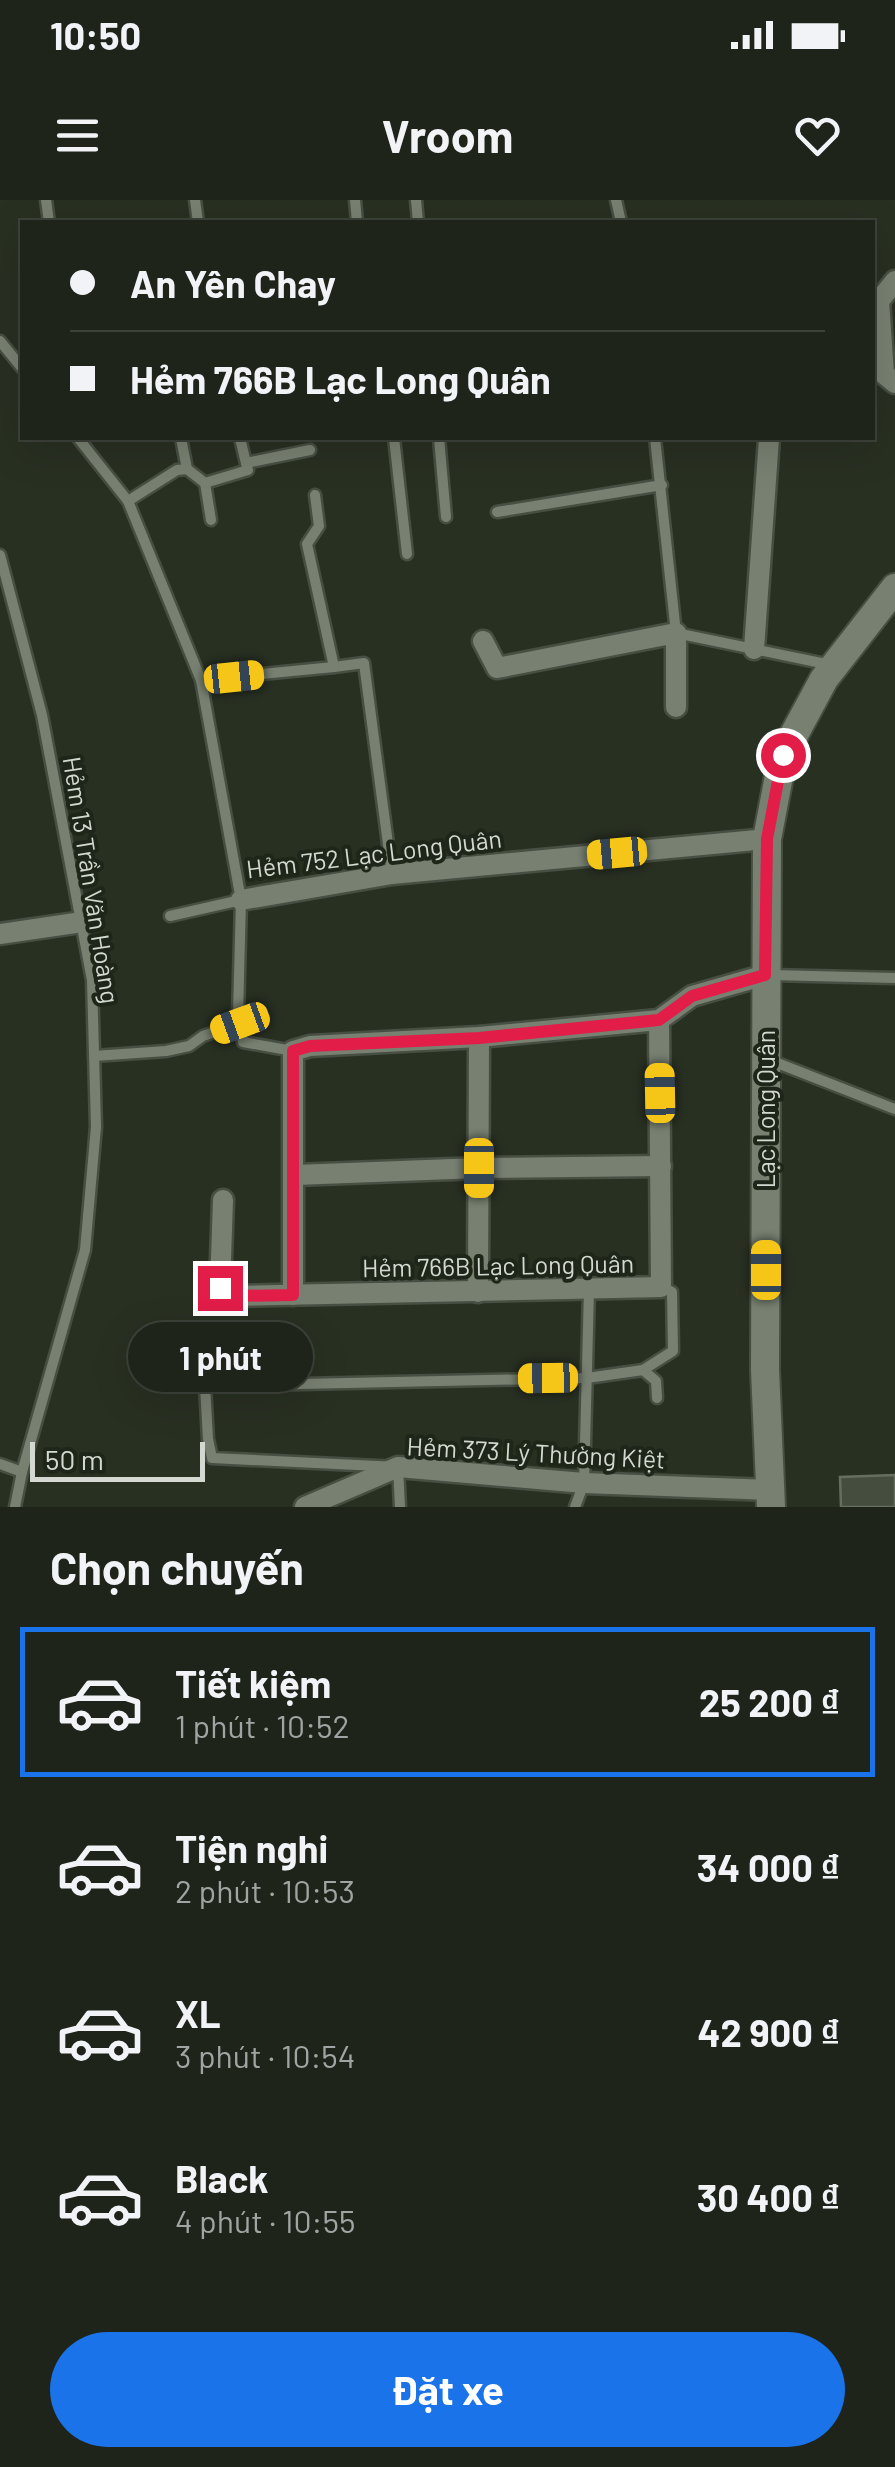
<!DOCTYPE html>
<html lang="vi">
<meta charset="utf-8">
<style>
:root{--surface:#1e241a;--page:#2b3027;--text:#f1f3f6;--muted:#a1a4a2;--line:#3c4139;--accent:#1a73e8}
body{margin:0;font-family:Barlow,sans-serif;background:var(--page);color:var(--text);height:100vh;display:flex;flex-direction:column;font-size:38px;white-space:nowrap}
*{box-sizing:border-box;margin:0}
p{font-size:32px;color:var(--muted)}
.icon{flex:none;width:55px;height:55px;fill:none;stroke:currentColor;stroke-width:2;stroke-linecap:round;stroke-linejoin:round}
.map{position:relative;height:1307px;overflow:hidden}
.panel{display:flex;flex-direction:column;background:var(--surface);flex:1}
.panel>*{flex:none}
.top-card{position:absolute;left:20px;top:20px;width:855px;height:220px;border-radius:0px;box-shadow:0 10px 40px #0002,0 0 0 2px var(--line);display:grid;align-content:center;height:220px;padding:0 50px;background:var(--surface)}
.scale{position:absolute;left:30px;bottom:25px;width:175px;box-sizing:border-box;padding-left:10px;border:5px solid #d3d9d0;border-top:0;font-size:28px;line-height:35px;white-space:nowrap;color:#d3d9d0;-webkit-text-stroke:8px #1e2619;paint-order:stroke}
.end{position:absolute;width:45px;height:45px;margin:-22px;border:12px solid #e11d48;background:#fff;box-shadow:0 0 0 5px #fff}
.from{border-radius:50%}
.bubble{position:absolute;height:70px;border-radius:35px;background:var(--surface);box-shadow:0 10px 40px #0002,0 0 0 2px var(--line);font-size:32px;font-weight:700;line-height:70px;text-align:center}
.car{position:absolute;width:30px;height:60px;margin:-30px -15px;border-radius:12px;box-shadow:0 0 8px 2px #0007;background:linear-gradient(#f5c518 24%,#345 0 40%,#f5c518 0 76%,#345 0 86%,#f5c518 0)}
.top-card b{display:flex;align-items:center;gap:35px;height:95px;font-size:38px}
.top-card b+b{border-top:2px solid var(--line)}
.top-card i{width:25px;height:25px;background:var(--text)}
ul{padding:0;list-style:none}
li{display:flex;align-items:center;gap:30px;height:150px;margin:0 20px 15px;padding:0 30px;border:5px solid transparent;border-radius:0px}
li div{flex:1}
li b{display:block;font-size:38px}
li em{font-style:normal;font-weight:700}
li.current{border-color:var(--accent)}
li>.icon{width:90px;height:90px;stroke-width:1.5}
h2{padding:0 50px;font-size:45px;line-height:120px}
.primary-button{display:flex;gap:20px;margin-top:auto;padding:20px 50px}
.primary-button a{flex:1;height:115px;border-radius:60px;background:var(--accent);color:#fff;font-size:40px;font-weight:700;line-height:115px;text-align:center}
.status{display:flex;justify-content:space-between;align-items:center;height:70px;padding:0 50px;background:var(--surface);direction:ltr}
.status svg{height:28px;fill:currentColor}
header{display:flex;justify-content:space-between;align-items:center;height:130px;padding:0 50px;background:var(--surface);font-size:45px;font-weight:700}
.map>svg:first-child{display:block}
.building{fill:#454d3f;stroke:#656f60;stroke-width:2.5}
.lines{fill:none;stroke-linecap:round;stroke-linejoin:round}
.lane-casing{stroke:#474e42;stroke-width:15}
.street-casing{stroke:#474e42;stroke-width:25}
.secondary-casing{stroke:#474e42;stroke-width:32}
.lane{stroke:#778071;stroke-width:10}
.street{stroke:#778071;stroke-width:20}
.secondary{stroke:#778071;stroke-width:28}
.route{stroke:#e11d48;stroke-width:12}
.labels{text-anchor:middle;stroke-width:8;stroke-linejoin:round;paint-order:stroke}
.street-label{font-size:25px;fill:#d3d9d0;stroke:#1e2619}
</style>
<div class="status"><b>10:50</b><svg viewBox="0 0 49 12"><path d="M0 12V9h3v3zM5 12V6h3v6zM10 12V3h3v9zM15 12V0h3v12zM26 1h20v11H26zM47 4h2v5h-2z"/></svg></div>
<header><svg class="icon" aria-label="menu" viewBox="0 0 24 24"><path d="M4 6h16M4 12h16M4 18h16"/></svg>Vroom<svg class="icon" aria-label="heart" viewBox="0 0 24 24"><path d="M12 20l-8-8c-3-5 5-10 8-4 3-6 11-1 8 4z"/></svg></header>
<div class="map">
<svg width="895" height="1307" viewBox="0 0 895 1307">
<rect width="100%" height="100%" fill="#283022"/>
<!-- building -->
<path class="building" d="M895 1275V1307H841L840 1277Z"/>
<g class="lines">
<!-- lane casing -->
<g class="lane-casing">
<g id="lane">
<path d="M46 0 49 22"/>
<path d="M195 0 198 22"/>
<path d="M355 0 357 22"/>
<path d="M416 0 418 22"/>
<path d="M616 0 621 22"/>
<path d="M0 141 22 168"/>
<path d="M78 238 128 301 201 480 241 700 238 815 243 842 293 851"/>
<path d="M181 238 187 269 205 283 211 320"/>
<path d="M240 238 246 263"/>
<path d="M394 238 407 354"/>
<path d="M439 238 446 317"/>
<path d="M655 238 676 433 831 465"/>
<path d="M205 283 248 270 246 263 310 250"/>
<path d="M315 295 319 326 307 344 334 467 364 463 392 674"/>
<path d="M128 301 177 270 187 269"/>
<path d="M497 312 662 285"/>
<path d="M0 355 42 515 92 780 96 927 85 1050 22 1272 15 1307"/>
<path d="M201 480 334 467"/>
<path d="M170 716 241 700"/>
<path d="M771 775 895 778"/>
<path d="M94 856 166 851 189 846 203 836 240 823"/>
<path d="M767 859 895 909"/>
<path d="M643 1170 673 1151 672 1092 662 1087"/>
<path d="M0 1264 22 1272"/>
<path d="M400 1307 398 1267 212 1258 208 1239 205 1186 587 1178 643 1170 656 1181 657 1198"/>
<path d="M575 1307 584 1283 589 1090"/>
</g>
</g>
<!-- street casing -->
<g class="street-casing">
<g id="street">
<path d="M895 81 879 101 884 174 895 183"/>
<path d="M483 441 497 468 676 433V507"/>
<path d="M754 449 769 238"/>
<path d="M241 700 392 674 767 639"/>
<path d="M0 734 82 722"/>
<path d="M295 975 479 968 661 966"/>
<path d="M223 1000 220 1088 233 1096 661 1087 659 820"/>
<path d="M478 1092 479 837"/>
<path d="M293 1095V851L310 846 479 837 659 820 692 796 765 775"/>
<path d="M305 1307 398 1267 584 1283 772 1290"/>
</g>
</g>
<!-- secondary casing -->
<g class="secondary-casing">
<path id="secondary" d="M771 1307 765 1170 767 639 783 555 824 479 895 388"/>
</g>
<!-- lane -->
<use href="#lane" class="lane"/>
<!-- street -->
<use href="#street" class="street"/>
<!-- secondary -->
<use href="#secondary" class="secondary"/>
</g>
<g class="lines">
<!-- route -->
<path class="route" d="M220 1088 233 1096 293 1095V851L310 846 479 838 659 820 692 796 765 775 767 639 783 555"/>
</g>
<g class="labels">
<!-- street labels -->
<g class="street-label">
<text transform="translate(374 654) rotate(-7)" y="9">Hẻm 752 Lạc Long Quân</text>
<text transform="translate(91 680) rotate(81)" y="9">Hẻm 13 Trần Văn Hoàng</text>
<text transform="translate(766 909) rotate(-90)" y="9">Lạc Long Quân</text>
<text transform="translate(498 1066) rotate(-1)" y="9">Hẻm 766B Lạc Long Quân</text>
<text transform="translate(536 1253) rotate(3)" y="9">Hẻm 373 Lý Thường Kiệt</text>
</g>
</g>
</svg>
<div class="scale">50 m</div>
<i class="end from" style="left:783px;top:555px"></i>
<i class="end" style="left:220px;top:1088px"></i>
<div class="bubble" style="left:128px;top:1122px;width:185px">1 phút</div>
<i class="car" style="left:234px;top:477px;rotate:84deg"></i>
<i class="car" style="left:617px;top:653px;rotate:265deg"></i>
<i class="car" style="left:240px;top:823px;rotate:250deg"></i>
<i class="car" style="left:660px;top:893px;rotate:359deg"></i>
<i class="car" style="left:479px;top:968px;rotate:180deg"></i>
<i class="car" style="left:766px;top:1070px;rotate:0deg"></i>
<i class="car" style="left:548px;top:1178px;rotate:269deg"></i>
<div class="top-card">
<b><i class="from"></i>An Yên Chay</b>
<b><i></i>Hẻm 766B Lạc Long Quân</b>
</div>
</div>
<section class="panel">
<h2>Chọn chuyến</h2>
<ul>
<li class="current"><svg class="icon" aria-label="car" viewBox="0 0 24 24"><path d="M5 17H2v-5l4-1 3-4h7l3 4 3 1v5h-3M9 17h6M6 11h13"/><circle cx="7" cy="17" r="2"/><circle cx="17" cy="17" r="2"/></svg><div><b>Tiết kiệm</b><p>1 phút · 10:52</p></div><em>25 200 ₫</em></li>
<li><svg class="icon" aria-label="car" viewBox="0 0 24 24"><path d="M5 17H2v-5l4-1 3-4h7l3 4 3 1v5h-3M9 17h6M6 11h13"/><circle cx="7" cy="17" r="2"/><circle cx="17" cy="17" r="2"/></svg><div><b>Tiện nghi</b><p>2 phút · 10:53</p></div><em>34 000 ₫</em></li>
<li><svg class="icon" aria-label="car" viewBox="0 0 24 24"><path d="M5 17H2v-5l4-1 3-4h7l3 4 3 1v5h-3M9 17h6M6 11h13"/><circle cx="7" cy="17" r="2"/><circle cx="17" cy="17" r="2"/></svg><div><b>XL</b><p>3 phút · 10:54</p></div><em>42 900 ₫</em></li>
<li><svg class="icon" aria-label="car" viewBox="0 0 24 24"><path d="M5 17H2v-5l4-1 3-4h7l3 4 3 1v5h-3M9 17h6M6 11h13"/><circle cx="7" cy="17" r="2"/><circle cx="17" cy="17" r="2"/></svg><div><b>Black</b><p>4 phút · 10:55</p></div><em>30 400 ₫</em></li>
</ul>
<div class="primary-button"><a>Đặt xe</a></div>
</section>
